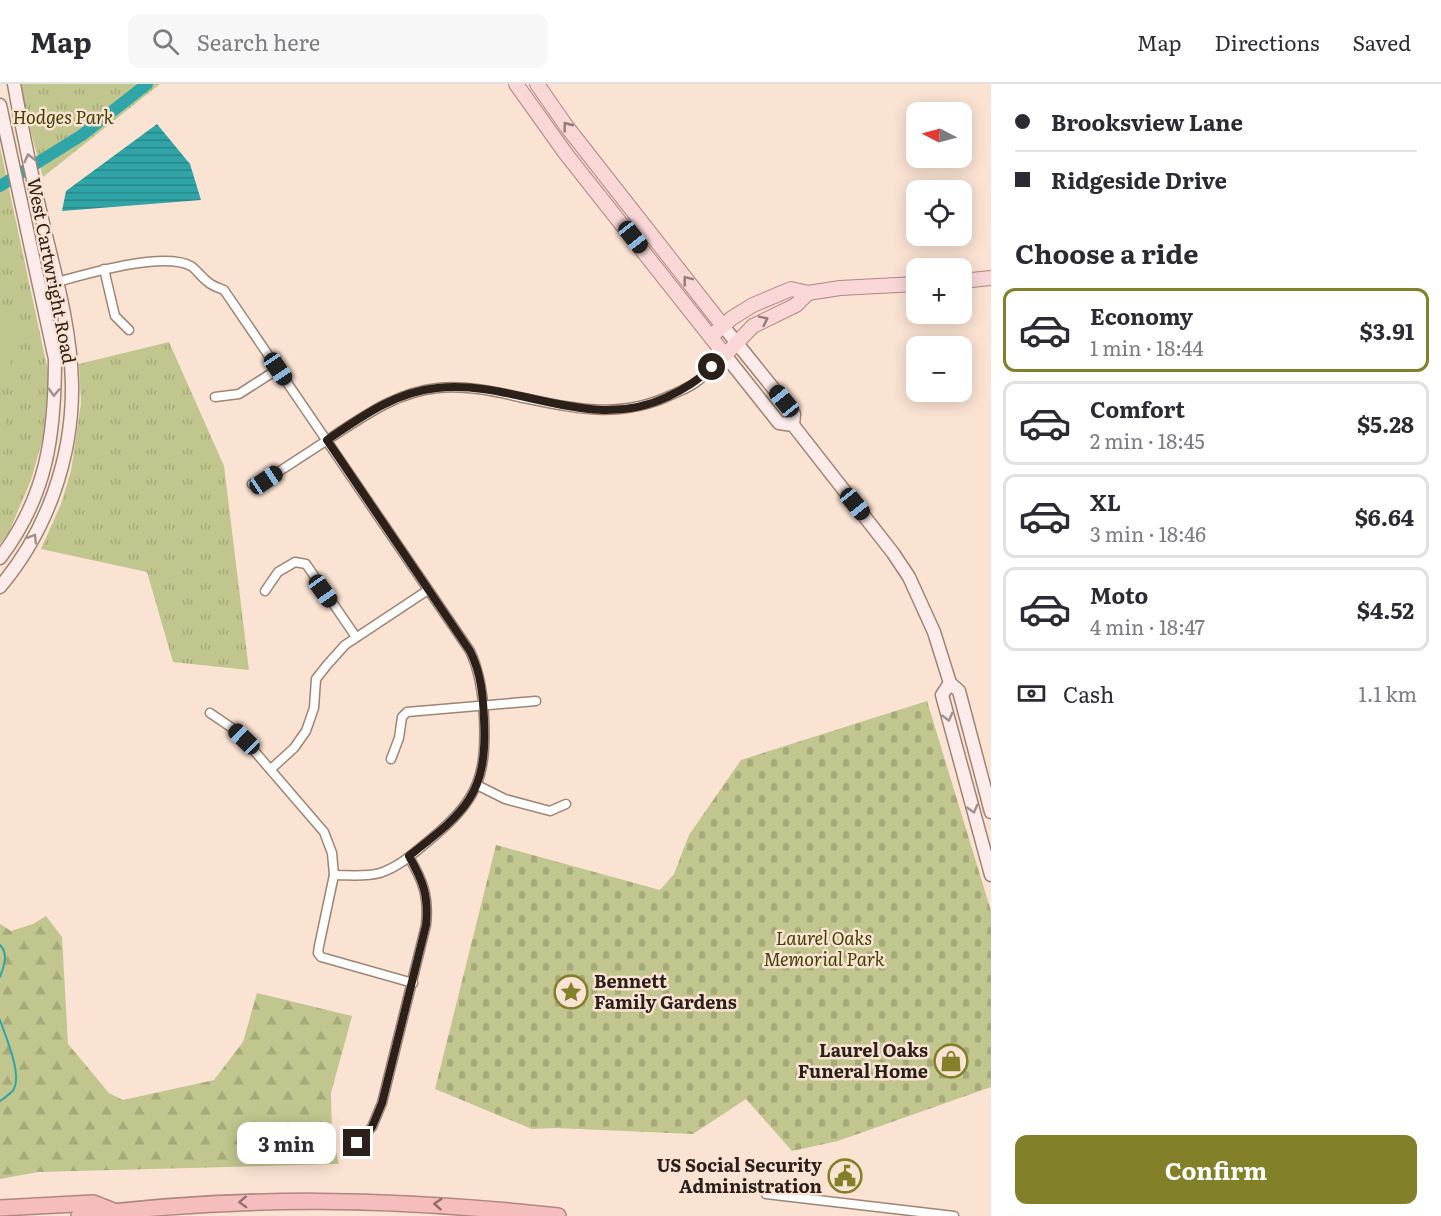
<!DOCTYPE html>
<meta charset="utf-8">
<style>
:root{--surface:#fff;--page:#f7f7f7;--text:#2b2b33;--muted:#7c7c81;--line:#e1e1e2;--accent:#82812a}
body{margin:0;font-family:Literata,serif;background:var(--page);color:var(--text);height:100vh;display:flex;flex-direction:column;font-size:22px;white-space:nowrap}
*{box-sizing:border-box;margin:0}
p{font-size:20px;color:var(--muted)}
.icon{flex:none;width:33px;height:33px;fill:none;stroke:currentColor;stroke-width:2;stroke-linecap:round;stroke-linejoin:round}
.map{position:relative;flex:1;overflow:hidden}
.details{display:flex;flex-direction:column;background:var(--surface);width:450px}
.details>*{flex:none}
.banner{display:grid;align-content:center;height:132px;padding:0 24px;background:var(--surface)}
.needle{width:39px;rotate:276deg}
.fabs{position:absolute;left:906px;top:18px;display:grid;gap:12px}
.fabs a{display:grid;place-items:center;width:66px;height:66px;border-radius:12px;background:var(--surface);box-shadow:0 3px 15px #0003;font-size:30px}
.end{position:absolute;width:27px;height:27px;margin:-14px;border:8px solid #2c211a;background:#fff;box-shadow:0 0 0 3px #fff}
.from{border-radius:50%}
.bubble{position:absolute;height:42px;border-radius:12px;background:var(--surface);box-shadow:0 3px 15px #0003;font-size:20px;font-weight:700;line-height:42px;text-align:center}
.car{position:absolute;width:18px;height:36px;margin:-18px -9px;border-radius:8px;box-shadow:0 0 4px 2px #0007;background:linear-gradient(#222 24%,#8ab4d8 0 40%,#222 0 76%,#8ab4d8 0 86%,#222 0)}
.banner b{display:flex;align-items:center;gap:21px;height:57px;font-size:22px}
.banner b+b{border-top:2px solid var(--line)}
.banner i{width:15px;height:15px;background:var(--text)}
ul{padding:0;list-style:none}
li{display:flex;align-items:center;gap:18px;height:84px;margin:0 12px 9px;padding:0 12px;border:3px solid var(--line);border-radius:12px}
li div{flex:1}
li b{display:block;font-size:22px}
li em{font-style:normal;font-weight:700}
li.active{border-color:var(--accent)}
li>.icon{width:54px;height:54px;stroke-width:1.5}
h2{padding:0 24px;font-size:27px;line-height:72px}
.pay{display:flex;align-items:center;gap:15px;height:66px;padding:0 24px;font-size:22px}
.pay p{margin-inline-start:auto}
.cta{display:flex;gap:12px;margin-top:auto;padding:12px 24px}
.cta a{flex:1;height:69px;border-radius:12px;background:var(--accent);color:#fff;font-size:24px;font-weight:700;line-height:69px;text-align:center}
header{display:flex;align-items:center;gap:36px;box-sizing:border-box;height:84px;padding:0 30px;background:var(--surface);border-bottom:2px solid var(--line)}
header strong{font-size:28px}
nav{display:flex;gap:33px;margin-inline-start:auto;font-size:21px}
.search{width:420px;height:54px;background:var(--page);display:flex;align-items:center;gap:15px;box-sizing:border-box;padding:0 21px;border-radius:12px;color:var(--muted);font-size:22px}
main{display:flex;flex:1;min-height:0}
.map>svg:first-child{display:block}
.grass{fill:url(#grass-tufts)}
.forest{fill:url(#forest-firs)}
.cemetery{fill:url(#cemetery-stones)}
.pitch{fill:#c1c58e}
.water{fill:url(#water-rules)}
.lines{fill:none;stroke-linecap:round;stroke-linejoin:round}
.stream{stroke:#30a5a7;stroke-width:2}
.river{stroke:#30a5a7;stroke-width:12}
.street-casing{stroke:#a08473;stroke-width:11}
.secondary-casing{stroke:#a08473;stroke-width:15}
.primary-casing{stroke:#af8683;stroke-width:16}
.highway-casing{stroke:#af8683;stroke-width:18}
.street{stroke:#fff;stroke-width:8}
.secondary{stroke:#fcebeb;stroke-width:12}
.primary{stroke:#f9d7d7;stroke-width:14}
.highway{stroke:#f5bdbc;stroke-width:15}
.oneway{stroke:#927c78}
.oneway2{stroke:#9e908d}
.oneway3{stroke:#906f6b}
.route{stroke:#2c211a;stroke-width:8}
.labels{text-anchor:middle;stroke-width:5;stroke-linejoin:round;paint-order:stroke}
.park-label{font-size:18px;font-style:italic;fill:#414204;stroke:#fbe3d3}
.street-label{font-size:18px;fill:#2c211a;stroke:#fbe3d3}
.poi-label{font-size:18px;font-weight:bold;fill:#2c211a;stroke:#fbe3d3;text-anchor:end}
</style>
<header>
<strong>Map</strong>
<div class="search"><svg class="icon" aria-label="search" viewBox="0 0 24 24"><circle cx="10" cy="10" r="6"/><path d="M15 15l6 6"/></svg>Search here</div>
<nav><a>Map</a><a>Directions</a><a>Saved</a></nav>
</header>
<main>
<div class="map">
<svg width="991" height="1132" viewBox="0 0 991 1132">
<defs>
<pattern id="grass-tufts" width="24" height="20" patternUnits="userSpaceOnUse" patternTransform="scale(1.5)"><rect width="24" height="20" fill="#c1c58e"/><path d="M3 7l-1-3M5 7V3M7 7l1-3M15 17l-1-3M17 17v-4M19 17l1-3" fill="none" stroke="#a6a97a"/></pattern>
<pattern id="forest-firs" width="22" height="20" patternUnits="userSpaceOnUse" patternTransform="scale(1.5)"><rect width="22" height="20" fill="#c1c58e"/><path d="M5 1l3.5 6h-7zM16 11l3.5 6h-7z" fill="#a6a97a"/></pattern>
<pattern id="cemetery-stones" width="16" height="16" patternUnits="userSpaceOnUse" patternTransform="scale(1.5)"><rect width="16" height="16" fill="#c1c58e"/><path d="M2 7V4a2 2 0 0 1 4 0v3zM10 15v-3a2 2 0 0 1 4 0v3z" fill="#a6a97a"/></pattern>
<pattern id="water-rules" width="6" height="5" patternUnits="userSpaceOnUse" patternTransform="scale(1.5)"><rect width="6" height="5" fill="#30a5a7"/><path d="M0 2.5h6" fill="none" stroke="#298687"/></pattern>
</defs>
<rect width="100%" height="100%" fill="#fbe3d3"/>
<!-- grass -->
<g class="grass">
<path d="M21 0H160L43 93 25 26Z"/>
<path d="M0 63 49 292 43 354 31 396 9 448 0 460Z"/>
<path d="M169 258 224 382 249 586 173 578 147 488 41 465 61 420 71 387 81 319 79 280Z"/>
</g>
<!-- forest -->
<path class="forest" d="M46 832 62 853 68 960 109 1009 123 1016 214 996 243 958 257 909 352 932 331 1009 332 1050 339 1080 38 1088 0 1095V840L11 847 33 840Z"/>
<!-- cemetery -->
<path class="cemetery" d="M927 617 991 827V1003L838 1057 792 1067 746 1015 693 1050 555 1044 532 1045 435 1005 496 761 660 806 674 790 689 751 741 676Z"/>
<!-- pitch -->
<g class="pitch">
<path d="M0 230 15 231 9 295 0 294Z"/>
<path d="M0 317 8 318 2 382H0Z"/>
</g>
<!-- water -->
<path class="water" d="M157 40 190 80 201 116 62 127 66 107Z"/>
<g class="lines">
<!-- stream -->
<g class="stream">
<path d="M0 861C9 870 4 882 0 893"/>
<path d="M0 936C5 951 22 989 14 1005 12 1009 4 1014 0 1017"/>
</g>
<!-- river -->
<path class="river" d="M0 102 82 51 147 0"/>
<!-- street casing -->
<g class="street-casing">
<g id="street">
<path d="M104 185 115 232 129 246"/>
<path d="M57 198C87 190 163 167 191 182 197 186 202 194 208 198 212 202 219 204 224 206L470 567C480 588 483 610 484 634 487 697 475 719 426 759 412 771 398 783 380 789 366 793 349 791 334 791"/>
<path d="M215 313 239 310 278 285"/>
<path d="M252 400 266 396C289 381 312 366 335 351 367 330 398 308 438 304 464 301 493 307 519 313 573 324 618 336 671 311 680 307 691 303 699 296 708 289 717 279 725 271"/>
<path d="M265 507 278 488 295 478 306 480 356 553"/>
<path d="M210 629 232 644 244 655 324 748 332 769 334 791 319 862 318 869 321 873 413 899"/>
<path d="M391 675 399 654 402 633 407 628 536 617"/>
<path d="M271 685 294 664 306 647 314 624 316 595 327 581 345 561 428 506"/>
<path d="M477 701 505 715 550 727 566 720"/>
<path d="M357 1059 372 1043 382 1019 426 841C429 812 423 797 409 773"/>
<path d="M766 1110 954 1132"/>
</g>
</g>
<!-- secondary casing -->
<g class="secondary-casing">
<g id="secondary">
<path d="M0 21 55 275C55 351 47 412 0 474"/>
<path d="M723 242 794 330 793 341"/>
<path d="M725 271 779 339 793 341 893 469 909 493 934 548 950 599 959 607 991 728"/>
<path d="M0 503C47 447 73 374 72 300 71 250 58 200 46 152 34 102 23 51 14 0"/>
<path d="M950 599 942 611 991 791"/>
</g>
</g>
<!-- primary casing -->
<g class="primary-casing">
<g id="primary">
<path d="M516 0 566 70 725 271 753 242 796 221 808 209"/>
<path d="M537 0 567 43 723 242"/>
<path d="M962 197 991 194"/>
<path d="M716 248 732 234 753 221 791 205 808 209 840 204 916 200"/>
</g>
</g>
<!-- highway casing -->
<g class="highway-casing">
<g id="highway">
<path d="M0 1124 93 1119 111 1126"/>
<path d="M79 1132C242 1111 395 1114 558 1132"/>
</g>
</g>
<!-- street -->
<use href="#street" class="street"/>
<!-- secondary -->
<use href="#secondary" class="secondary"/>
<!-- primary -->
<use href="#primary" class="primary"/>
<!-- highway -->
<use href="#highway" class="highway"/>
</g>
<!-- one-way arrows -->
<defs><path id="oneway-chevron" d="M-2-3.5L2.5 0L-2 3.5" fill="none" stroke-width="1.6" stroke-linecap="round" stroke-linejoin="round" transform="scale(1.5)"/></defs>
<g class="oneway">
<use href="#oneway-chevron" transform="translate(567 42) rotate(-127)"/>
<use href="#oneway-chevron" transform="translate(687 196) rotate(-128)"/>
<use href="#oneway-chevron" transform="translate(764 236) rotate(-26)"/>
</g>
<g class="oneway2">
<use href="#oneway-chevron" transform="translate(29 74) rotate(-103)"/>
<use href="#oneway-chevron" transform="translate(54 308) rotate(92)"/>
<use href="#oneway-chevron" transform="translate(33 454) rotate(-58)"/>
<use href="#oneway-chevron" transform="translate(948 633) rotate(75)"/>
<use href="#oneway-chevron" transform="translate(973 725) rotate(75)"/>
</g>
<g class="oneway3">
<use href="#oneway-chevron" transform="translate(243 1118) rotate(178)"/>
<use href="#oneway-chevron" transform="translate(438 1120) rotate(-176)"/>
</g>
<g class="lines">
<!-- route -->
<path class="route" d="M357 1059 372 1043 382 1019 426 841C429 812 423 797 409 772 465 728 488 711 484 635 483 611 481 589 470 567L327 356C361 333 395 308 437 304 515 295 589 350 667 313 685 305 698 297 712 283"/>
</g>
<!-- icons -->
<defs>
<g id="sight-ring" transform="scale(1.725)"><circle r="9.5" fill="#fbe3d3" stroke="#82812a" stroke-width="1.5"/><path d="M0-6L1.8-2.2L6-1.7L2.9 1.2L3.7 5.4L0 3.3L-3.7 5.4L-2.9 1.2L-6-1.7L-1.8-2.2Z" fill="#82812a"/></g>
<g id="shop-ring" transform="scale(1.725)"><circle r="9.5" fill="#fbe3d3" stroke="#82812a" stroke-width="1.5"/><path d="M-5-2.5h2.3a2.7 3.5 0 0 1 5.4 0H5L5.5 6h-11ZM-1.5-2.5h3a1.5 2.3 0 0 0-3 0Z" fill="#82812a"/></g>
<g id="civic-ring" transform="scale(1.725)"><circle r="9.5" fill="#fbe3d3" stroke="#82812a" stroke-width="1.5"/><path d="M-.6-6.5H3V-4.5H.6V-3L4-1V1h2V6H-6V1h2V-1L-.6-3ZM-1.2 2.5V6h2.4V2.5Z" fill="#82812a"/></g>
</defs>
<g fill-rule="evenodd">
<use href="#sight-ring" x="571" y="908"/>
<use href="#shop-ring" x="951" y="977"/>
<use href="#civic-ring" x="845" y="1092"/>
</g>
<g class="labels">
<!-- park labels -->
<g class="park-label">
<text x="63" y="40">Hodges Park</text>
<text x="824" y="861">Laurel Oaks<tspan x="824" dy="21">Memorial Park</tspan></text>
</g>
<!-- street labels -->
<g class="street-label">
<text transform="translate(51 187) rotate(79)" y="6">West Cartwright Road</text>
</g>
<!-- poi labels -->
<g class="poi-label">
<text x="594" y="904" text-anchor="start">Bennett<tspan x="594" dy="21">Family Gardens</tspan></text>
<text x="928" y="973">Laurel Oaks<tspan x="928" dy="21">Funeral Home</tspan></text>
<text x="822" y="1088">US Social Security<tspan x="822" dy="21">Administration</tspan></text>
</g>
</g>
</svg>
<div class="fabs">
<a><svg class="needle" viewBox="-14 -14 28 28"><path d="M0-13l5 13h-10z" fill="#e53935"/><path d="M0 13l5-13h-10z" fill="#7c7c81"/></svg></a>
<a><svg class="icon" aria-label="locate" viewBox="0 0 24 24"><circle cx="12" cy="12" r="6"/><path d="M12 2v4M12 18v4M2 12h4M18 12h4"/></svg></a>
<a>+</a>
<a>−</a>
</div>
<i class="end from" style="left:712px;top:283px"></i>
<i class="end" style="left:357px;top:1059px"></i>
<div class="bubble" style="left:237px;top:1038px;width:99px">3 min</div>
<i class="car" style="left:633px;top:153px;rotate:142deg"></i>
<i class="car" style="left:278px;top:285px;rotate:146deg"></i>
<i class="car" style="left:784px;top:317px;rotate:321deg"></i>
<i class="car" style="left:266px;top:396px;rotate:56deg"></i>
<i class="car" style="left:855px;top:420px;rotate:141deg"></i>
<i class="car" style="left:323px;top:507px;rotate:145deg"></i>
<i class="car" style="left:244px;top:655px;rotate:314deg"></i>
</div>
<section class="details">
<div class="banner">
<b><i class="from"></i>Brooksview Lane</b>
<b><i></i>Ridgeside Drive</b>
</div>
<h2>Choose a ride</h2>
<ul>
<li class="active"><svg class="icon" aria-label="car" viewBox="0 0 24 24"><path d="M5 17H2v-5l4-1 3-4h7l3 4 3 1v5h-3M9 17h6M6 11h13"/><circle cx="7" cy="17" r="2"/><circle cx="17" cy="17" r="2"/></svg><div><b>Economy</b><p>1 min · 18:44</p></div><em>$3.91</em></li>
<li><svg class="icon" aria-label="car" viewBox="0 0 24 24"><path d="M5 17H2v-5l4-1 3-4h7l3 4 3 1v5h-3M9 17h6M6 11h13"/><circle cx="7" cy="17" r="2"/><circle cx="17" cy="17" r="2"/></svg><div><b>Comfort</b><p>2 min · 18:45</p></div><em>$5.28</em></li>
<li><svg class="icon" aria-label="car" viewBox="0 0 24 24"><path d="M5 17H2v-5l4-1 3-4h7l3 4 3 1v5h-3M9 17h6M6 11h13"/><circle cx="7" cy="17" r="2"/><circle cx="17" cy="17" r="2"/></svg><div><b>XL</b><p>3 min · 18:46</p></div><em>$6.64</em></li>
<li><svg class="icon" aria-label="car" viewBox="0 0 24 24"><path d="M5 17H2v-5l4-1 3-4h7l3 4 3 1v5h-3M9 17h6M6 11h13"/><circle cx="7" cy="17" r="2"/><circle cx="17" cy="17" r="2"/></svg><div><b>Moto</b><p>4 min · 18:47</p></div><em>$4.52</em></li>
</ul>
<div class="pay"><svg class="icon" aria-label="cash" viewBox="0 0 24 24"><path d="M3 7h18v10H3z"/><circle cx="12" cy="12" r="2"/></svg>Cash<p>1.1 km</p></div>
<div class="cta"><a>Confirm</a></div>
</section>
</main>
